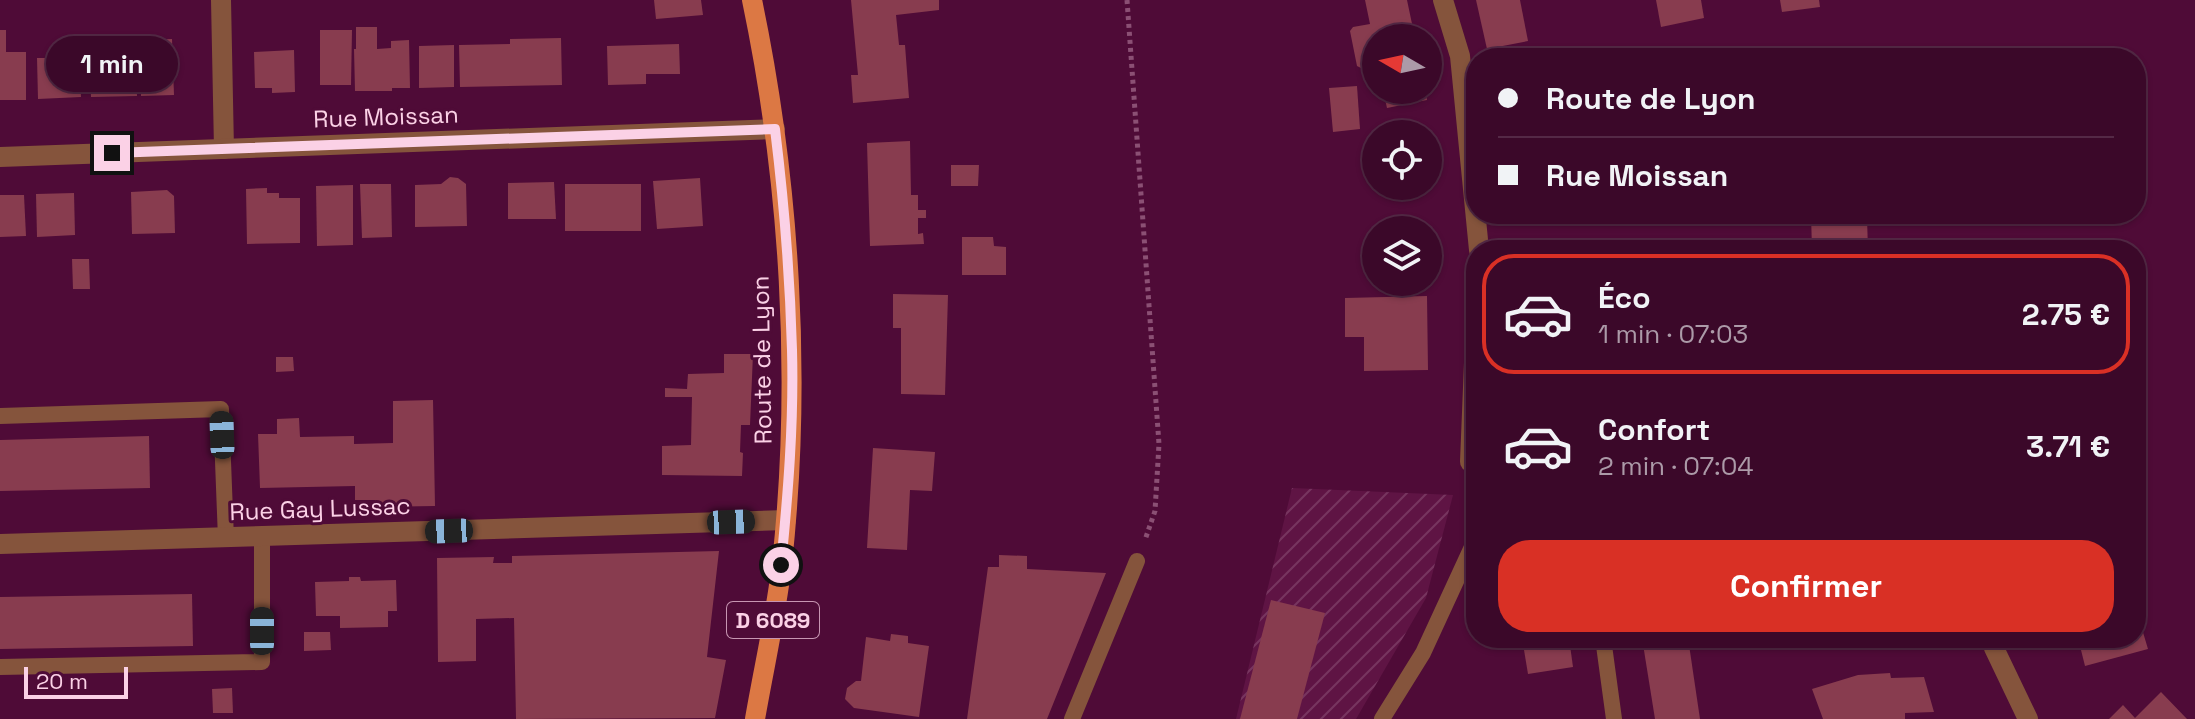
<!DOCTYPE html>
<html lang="fr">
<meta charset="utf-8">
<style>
:root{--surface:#3b0829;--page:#421131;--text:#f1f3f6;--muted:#ac9aa8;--line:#542946;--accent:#d93025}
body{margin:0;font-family:"Space Grotesk",sans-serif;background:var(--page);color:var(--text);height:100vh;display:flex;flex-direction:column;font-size:30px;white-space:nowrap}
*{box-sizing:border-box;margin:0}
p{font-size:26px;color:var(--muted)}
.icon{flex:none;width:44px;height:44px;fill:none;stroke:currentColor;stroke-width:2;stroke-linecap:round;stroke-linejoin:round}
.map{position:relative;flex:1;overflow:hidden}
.details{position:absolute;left:1466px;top:240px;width:680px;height:408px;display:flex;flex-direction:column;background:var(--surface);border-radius:32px;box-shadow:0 2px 6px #0004,0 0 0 2px var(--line)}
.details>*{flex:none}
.top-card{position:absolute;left:1466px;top:48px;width:680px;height:176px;border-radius:32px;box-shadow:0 2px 6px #0004,0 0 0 2px var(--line);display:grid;align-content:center;height:176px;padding:0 32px;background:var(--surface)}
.needle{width:52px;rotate:279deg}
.tools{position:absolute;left:1362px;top:24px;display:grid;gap:16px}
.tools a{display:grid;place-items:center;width:80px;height:80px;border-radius:50%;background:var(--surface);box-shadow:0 2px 6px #0004,0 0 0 2px var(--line);font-size:40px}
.scale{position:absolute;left:24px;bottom:20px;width:104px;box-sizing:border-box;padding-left:8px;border:4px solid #fbd1e6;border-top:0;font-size:22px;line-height:28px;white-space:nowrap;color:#fbd1e6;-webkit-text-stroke:6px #4f0b37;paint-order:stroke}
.end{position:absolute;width:36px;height:36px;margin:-18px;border:10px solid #fbd1e6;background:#111;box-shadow:0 0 0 4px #111}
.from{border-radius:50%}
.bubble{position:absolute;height:56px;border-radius:28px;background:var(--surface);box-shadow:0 2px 6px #0004,0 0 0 2px var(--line);font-size:26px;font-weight:800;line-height:56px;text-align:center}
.car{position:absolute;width:24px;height:48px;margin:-24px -12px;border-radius:10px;box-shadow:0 0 6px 2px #0007;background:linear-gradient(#222 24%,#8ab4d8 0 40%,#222 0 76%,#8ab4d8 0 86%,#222 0)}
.top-card b{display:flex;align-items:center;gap:28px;height:76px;font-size:30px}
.top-card b+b{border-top:2px solid var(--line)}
.top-card i{width:20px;height:20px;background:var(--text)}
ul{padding:14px 0 0;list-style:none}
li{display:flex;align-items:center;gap:24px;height:120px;margin:0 16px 12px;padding:0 16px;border:4px solid transparent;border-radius:32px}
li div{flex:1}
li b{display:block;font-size:30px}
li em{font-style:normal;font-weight:800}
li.selected{border-color:var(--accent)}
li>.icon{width:72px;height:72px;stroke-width:1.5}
.cta{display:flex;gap:16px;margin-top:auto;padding:16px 32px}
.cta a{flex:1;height:92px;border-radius:32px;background:var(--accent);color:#fff;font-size:32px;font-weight:800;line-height:92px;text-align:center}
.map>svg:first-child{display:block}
.industrial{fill:url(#industrial-furrows)}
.building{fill:#883c4f}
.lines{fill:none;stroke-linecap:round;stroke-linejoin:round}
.path{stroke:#8b5074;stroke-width:5;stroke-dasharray:4 4;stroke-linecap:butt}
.service{stroke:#85543c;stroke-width:16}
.minor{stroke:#85543c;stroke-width:20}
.primary{stroke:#dc7844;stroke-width:20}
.route{stroke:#fbd1e6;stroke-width:10}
.labels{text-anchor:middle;stroke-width:6;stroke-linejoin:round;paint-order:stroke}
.shield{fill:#4f0b37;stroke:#c796b2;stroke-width:2}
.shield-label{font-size:22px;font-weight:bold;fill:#fbd1e6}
.street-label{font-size:24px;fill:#fbd1e6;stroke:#4f0b37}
</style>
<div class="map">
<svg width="2195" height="719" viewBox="0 0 2195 719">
<defs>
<pattern id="industrial-furrows" width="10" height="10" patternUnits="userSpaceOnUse" patternTransform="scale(2)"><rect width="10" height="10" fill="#5f1444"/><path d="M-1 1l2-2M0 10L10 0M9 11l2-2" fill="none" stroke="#77355f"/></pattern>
</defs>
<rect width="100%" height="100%" fill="#4f0b37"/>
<!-- industrial -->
<path class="industrial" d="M1292 488 1453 495 1426 598 1356 719H1236Z"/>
<!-- building -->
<g class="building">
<path d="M654 0H701L703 15 656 19Z"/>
<path d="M851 0H939V10L896 15 899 45H905L909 98 853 103 851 75H858Z"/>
<path d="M1365 0H1407L1415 38H1376V65L1361 68 1357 66 1350 31 1353 27 1370 24Z"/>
<path d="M1476 0H1520L1528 41 1487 49Z"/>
<path d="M1656 0H1701L1704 18 1661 27Z"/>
<path d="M1780 0H1819L1820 7 1782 12Z"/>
<path d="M356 27H377V49L391 48V41L409 40 410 88H392V91H355L354 49H356Z"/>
<path d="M0 30H6V52H26V100H0Z"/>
<path d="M320 30H352L351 85H320Z"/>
<path d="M561 38 562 85 460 87 459 45 510 44V39Z"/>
<path d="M172 39 174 95 141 96 140 40Z"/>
<path d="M679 44 680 74H646V84L608 85 607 46Z"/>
<path d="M454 45V87L419 88V46Z"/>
<path d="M294 50 295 92 272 93V88H255L254 52Z"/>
<path d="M136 56 137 96 91 97 90 74H93V57Z"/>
<path d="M37 58H79L81 97 38 99Z"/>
<path d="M1357 86 1360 129 1333 132 1329 88Z"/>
<path d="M1383 90H1425L1427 100 1387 108Z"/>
<path d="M910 141 911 195H918V210H926V218H918V234L923 233 924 244 870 246 867 143Z"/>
<path d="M951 165H979L978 186H951Z"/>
<path d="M450 177 458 178 466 184 467 226 415 227V185L441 184Z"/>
<path d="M700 178 703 226 657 229 653 181Z"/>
<path d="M554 182 556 219H508V183Z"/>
<path d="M360 184H391L392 237 362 238Z"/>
<rect x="565" y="184" width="76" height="47"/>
<path d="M353 185V245L317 246 316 186Z"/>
<path d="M267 188V193H279V198H300V243L247 244 246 189Z"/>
<path d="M167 190 174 196 175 233 132 234 131 192Z"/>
<path d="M74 193 75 235 37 237 36 194Z"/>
<path d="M0 195H24L26 236 0 237Z"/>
<path d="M1811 214H1858V219L1867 218 1868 250H1812Z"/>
<path d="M962 237H993L994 246 1006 247V275H962Z"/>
<path d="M1615 244 1616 250H1583V248Z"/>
<path d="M72 259H89L90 289H73Z"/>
<path d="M893 294 948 295 945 395 901 394V328H893Z"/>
<path d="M1427 296 1428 370 1364 371V337H1345V298Z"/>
<path d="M724 354H753L750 425H741L740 452 743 453 742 476 662 475V446L691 445 692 397H665V388L687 389 688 374 724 373Z"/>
<path d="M276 357H293L294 371 276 372Z"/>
<path d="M433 400 435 506 375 507V500H355V486L260 488 258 434H277V419L299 418 300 437 354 436V444L393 443V401Z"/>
<path d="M149 436 150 488 0 491V440Z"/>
<path d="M873 448 935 452 932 491 910 490 907 550 867 548Z"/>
<path d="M719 551 707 657 726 660 715 718 516 719 514 618 476 619V661L438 662 437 558 494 557 493 563H512V556Z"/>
<path d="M999 555 1027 556V569L1106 573 1047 719H967L988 567H999Z"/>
<path d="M349 577H360L361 581 396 580 397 611H388V627L340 628V616H316L315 582 349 581Z"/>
<path d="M192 594 193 646 0 649V597Z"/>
<path d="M1271 600 1325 613 1297 719H1240Z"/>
<path d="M2136 609 2148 649 2085 666 2078 638H2136Z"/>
<path d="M304 632H330L331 650 304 651Z"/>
<path d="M891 634 908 636V643L929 646 919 717 854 708 845 699 847 688 856 681H861L866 637 890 641Z"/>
<path d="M1522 638H1569L1573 667 1528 674Z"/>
<path d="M1642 638H1688L1700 719H1655Z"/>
<path d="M1890 673 1891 678 1924 677 1934 712 1905 713V719H1823L1812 689 1858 675Z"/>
<path d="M232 688 233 713H213L212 689Z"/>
<path d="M2161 692 2187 719H2109L2123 705 2135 718Z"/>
</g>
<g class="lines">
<!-- path -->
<path class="path" d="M1127 0 1159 444 1155 511 1145 540"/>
<!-- service -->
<g class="service">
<path d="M0 416 221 409 226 539"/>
<path d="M1603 638 1614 719"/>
<path d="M0 667 262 662V537"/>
<path d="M1072 719 1137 561"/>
<path d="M1382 719 1423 653 1476 538"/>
</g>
<!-- minor -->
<g class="minor">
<path d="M221 0 224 149"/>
<path d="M1443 0 1460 56 1479 250"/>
<path d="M0 157 775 129"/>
<path d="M1470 462 1476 313"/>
<path d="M0 544 786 520"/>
<path d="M1991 638 1994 648 2028 719"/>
</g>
<!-- primary -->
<path class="primary" d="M752 0C790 182 802 378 782 563 776 615 764 667 755 719"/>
</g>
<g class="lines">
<!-- route -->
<path class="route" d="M112 153 775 129C784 202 790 276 792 350 794 422 788 494 781 565"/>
</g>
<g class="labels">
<!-- shield labels -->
<rect class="shield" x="727" y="602" width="92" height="36" rx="6"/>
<g class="shield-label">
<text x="773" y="628">D 6089</text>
</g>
<!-- street labels -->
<g class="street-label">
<text transform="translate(386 117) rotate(-2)" y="8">Rue Moissan</text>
<text transform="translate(762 360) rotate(-91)" y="8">Route de Lyon</text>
<text transform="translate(320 509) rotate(-2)" y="8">Rue Gay Lussac</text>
</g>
</g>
</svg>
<div class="tools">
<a><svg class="needle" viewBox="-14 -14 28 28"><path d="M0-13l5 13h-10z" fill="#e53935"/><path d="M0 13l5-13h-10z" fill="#ac9aa8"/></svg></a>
<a><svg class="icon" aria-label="locate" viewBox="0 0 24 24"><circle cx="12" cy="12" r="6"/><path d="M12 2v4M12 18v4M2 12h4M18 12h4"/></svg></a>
<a><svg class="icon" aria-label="layers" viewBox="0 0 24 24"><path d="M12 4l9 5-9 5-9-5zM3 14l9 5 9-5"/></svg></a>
</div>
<div class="scale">20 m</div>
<i class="end from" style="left:781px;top:565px"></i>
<i class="end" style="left:112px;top:153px"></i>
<div class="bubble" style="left:46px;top:36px;width:132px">1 min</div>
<i class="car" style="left:222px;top:435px;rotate:358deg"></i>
<i class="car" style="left:731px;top:522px;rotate:88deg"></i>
<i class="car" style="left:449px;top:531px;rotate:268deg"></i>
<i class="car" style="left:262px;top:631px;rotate:0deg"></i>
<div class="top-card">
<b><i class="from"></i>Route de Lyon</b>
<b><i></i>Rue Moissan</b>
</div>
<section class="details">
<ul>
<li class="selected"><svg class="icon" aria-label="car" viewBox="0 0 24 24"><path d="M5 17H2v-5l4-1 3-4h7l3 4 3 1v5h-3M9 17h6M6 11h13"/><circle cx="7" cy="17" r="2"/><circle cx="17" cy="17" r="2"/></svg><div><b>Éco</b><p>1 min · 07:03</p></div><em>2.75 €</em></li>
<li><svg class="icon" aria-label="car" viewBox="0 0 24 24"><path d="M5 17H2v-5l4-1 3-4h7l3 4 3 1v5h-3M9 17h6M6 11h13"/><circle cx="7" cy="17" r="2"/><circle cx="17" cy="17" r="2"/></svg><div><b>Confort</b><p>2 min · 07:04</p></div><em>3.71 €</em></li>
</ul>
<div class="cta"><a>Confirmer</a></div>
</section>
</div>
